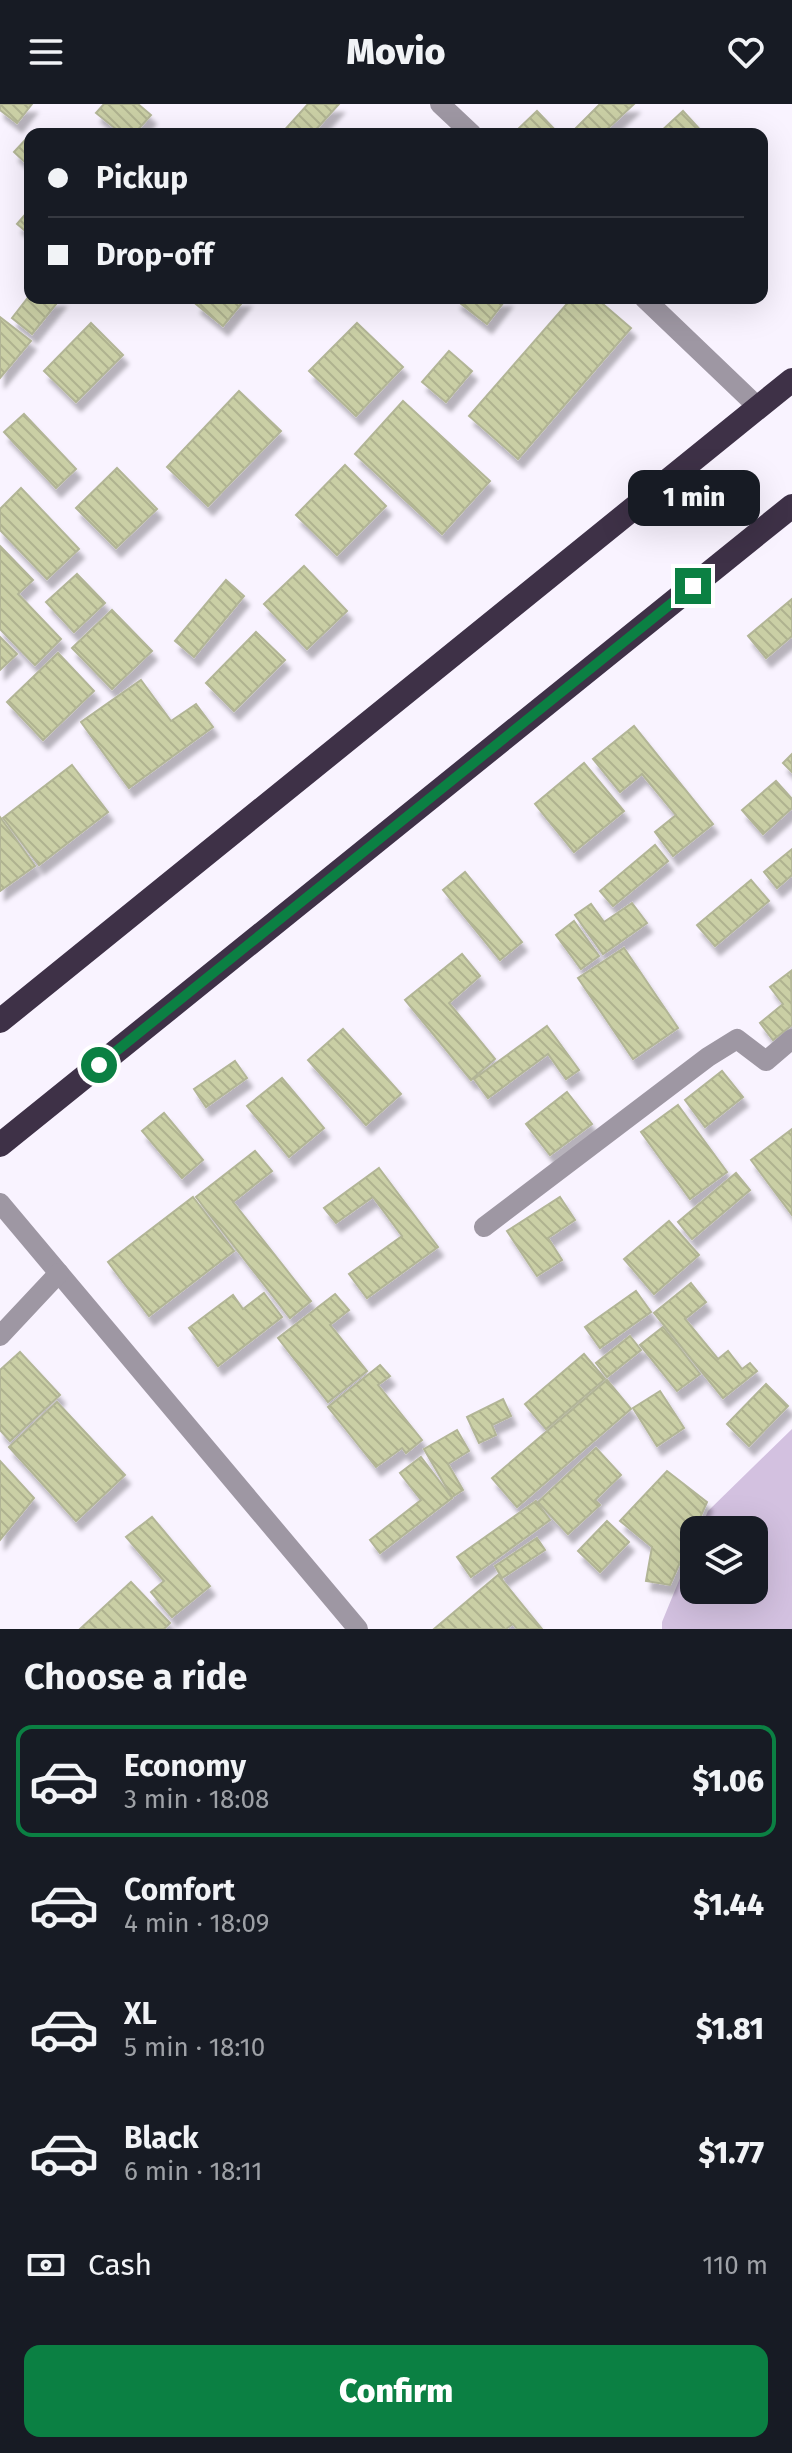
<!DOCTYPE html>
<meta charset="utf-8">
<style>
:root{--surface:#171b24;--page:#20242c;--text:#f1f3f6;--muted:#9ea1a6;--line:#363941;--accent:#0b8043}
body{margin:0;font-family:"Fira Sans",sans-serif;background:var(--page);color:var(--text);height:100vh;display:flex;flex-direction:column;font-size:30px;white-space:nowrap}
*{box-sizing:border-box;margin:0}
p{font-size:26px;color:var(--muted)}
.icon{flex:none;width:44px;height:44px;fill:none;stroke:currentColor;stroke-width:2;stroke-linecap:round;stroke-linejoin:round}
.map{position:relative;height:1525px;overflow:hidden}
.panel{display:flex;flex-direction:column;background:var(--surface);flex:1}
.panel>*{flex:none}
.banner{position:absolute;left:24px;top:24px;width:744px;height:176px;border-radius:16px;box-shadow:0 8px 32px #0002;display:grid;align-content:center;height:176px;padding:0 24px;background:var(--surface)}
.buttons{position:absolute;left:680px;top:1412px;display:grid;gap:16px}
.buttons a{display:grid;place-items:center;width:88px;height:88px;border-radius:16px;background:var(--surface);box-shadow:0 8px 32px #0002;font-size:40px}
.end{position:absolute;width:36px;height:36px;margin:-18px;border:10px solid #0b8043;background:#fff;box-shadow:0 0 0 4px #fff}
.from{border-radius:50%}
.bubble{position:absolute;height:56px;border-radius:16px;background:var(--surface);box-shadow:0 8px 32px #0002;font-size:26px;font-weight:800;line-height:56px;text-align:center}
.banner b{display:flex;align-items:center;gap:28px;height:76px;font-size:30px}
.banner b+b{border-top:2px solid var(--line)}
.banner i{width:20px;height:20px;background:var(--text)}
ul{padding:0;list-style:none}
li{display:flex;align-items:center;gap:24px;height:112px;margin:0 16px 12px;padding:0 8px;border:4px solid transparent;border-radius:16px}
li div{flex:1}
li b{display:block;font-size:30px}
li em{font-style:normal;font-weight:800}
li.on{border-color:var(--accent)}
li>.icon{width:72px;height:72px;stroke-width:1.5}
h2{padding:0 24px;font-size:36px;line-height:96px}
.pay{display:flex;align-items:center;gap:20px;height:88px;padding:0 24px;font-size:30px}
.pay p{margin-inline-start:auto}
.cta{display:flex;gap:16px;margin-top:auto;padding:16px 24px}
.cta a{flex:1;height:92px;border-radius:16px;background:var(--accent);color:#fff;font-size:32px;font-weight:800;line-height:92px;text-align:center}
header{display:flex;justify-content:space-between;align-items:center;height:104px;padding:0 24px;background:var(--surface);font-size:36px;font-weight:800}
.map>svg:first-child{display:block}
.green{fill:#d3c1e0}
.building{fill:url(#building-back-hatch);stroke:#b2b596;stroke-width:2;filter:url(#shadow)}
.lines{fill:none;stroke-linecap:round;stroke-linejoin:round}
.minor{stroke:#9e97a3;stroke-width:20}
.highway{stroke:#3e3147;stroke-width:24}
.route{stroke:#0b8043;stroke-width:10}
</style>
<header><svg class="icon" aria-label="menu" viewBox="0 0 24 24"><path d="M4 6h16M4 12h16M4 18h16"/></svg>Movio<svg class="icon" aria-label="heart" viewBox="0 0 24 24"><path d="M12 20l-8-8c-3-5 5-10 8-4 3-6 11-1 8 4z"/></svg></header>
<div class="map">
<svg width="792" height="1525" viewBox="0 0 792 1525">
<defs>
<pattern id="building-back-hatch" width="6" height="6" patternUnits="userSpaceOnUse" patternTransform="scale(2)"><rect width="6" height="6" fill="#cacfa5"/><path d="M-1 5l2 2M0 0l6 6M5-1l2 2" fill="none" stroke="#afb28f"/></pattern>
<filter id="shadow"><feDropShadow dx="5" dy="9" stdDeviation="2" flood-color="#0004"/></filter>
</defs>
<rect width="100%" height="100%" fill="#f9f3ff"/>
<!-- green -->
<path class="green" d="M792 1325V1525H662V1518L694 1440V1486H754V1426H700L708 1407Z"/>
<!-- building -->
<g class="building">
<path d="M0 0H32L17 19 0 6Z"/>
<path d="M104 0H138L151 11 134 30H122L96 9Z"/>
<path d="M308 0H339L312 30H281Z"/>
<path d="M600 0H634L602 30H570Z"/>
<path d="M537 7 559 30H517L515 28Z"/>
<path d="M683 7 704 30H658Z"/>
<path d="M27 34 30 37V63L14 48Z"/>
<path d="M30 105V131L17 120Z"/>
<path d="M30 191V194H61L32 230 12 214Z"/>
<path d="M201 194H246L223 222 196 200Z"/>
<path d="M458 194H507L487 220 456 196Z"/>
<path d="M572 194H596L631 224 518 355 469 312Z"/>
<path d="M0 213 31 237 0 274Z"/>
<path d="M91 219 123 251 76 298 44 267Z"/>
<path d="M357 219 403 263 356 312 309 267Z"/>
<path d="M449 247 472 267 446 298 422 278Z"/>
<path d="M239 287 281 327 208 402 167 363Z"/>
<path d="M403 297 490 377 442 430 355 350Z"/>
<path d="M24 310 76 365 56 384 4 328Z"/>
<path d="M345 361 386 402 337 451 296 411Z"/>
<path d="M117 364 157 405 116 444 76 404Z"/>
<path d="M21 384 79 445 47 475 0 426V405Z"/>
<path d="M0 442 33 476 18 490 61 535 35 561 0 525Z"/>
<path d="M304 462 347 507 307 545 264 500Z"/>
<path d="M77 470 105 499 74 528 46 498Z"/>
<path d="M226 476 244 492 194 553 175 537Z"/>
<path d="M792 495V532L766 554 748 532Z"/>
<path d="M112 506 152 547 112 585 72 544Z"/>
<path d="M256 528 285 556 234 607 206 579Z"/>
<path d="M0 533 17 550 0 566Z"/>
<path d="M58 549 94 587 43 636 7 598Z"/>
<path d="M141 576 171 617 196 600 213 623 129 684 81 618Z"/>
<path d="M634 622 713 720 673 752 655 728 676 711 642 670 620 688 593 655Z"/>
<path d="M792 650V668L783 659Z"/>
<path d="M584 659 624 707 574 748 535 700Z"/>
<path d="M72 661 108 708 39 761 3 714Z"/>
<path d="M776 677 792 695V704L763 730 742 706Z"/>
<path d="M0 713 35 762 0 787Z"/>
<path d="M655 741 668 757 613 802 600 787Z"/>
<path d="M792 745V771L777 784 764 768Z"/>
<path d="M465 768 522 838 500 856 443 786Z"/>
<path d="M751 776 769 797 715 842 697 821Z"/>
<path d="M632 799 647 819 603 850 575 811 591 800 604 818Z"/>
<path d="M574 817 599 852 581 865 556 831Z"/>
<path d="M624 844 678 924 633 955 578 874Z"/>
<path d="M462 850 480 872 449 899 495 955 471 976 405 896Z"/>
<path d="M791 867 792 921 773 936 760 919 783 900 770 883Z"/>
<path d="M547 922 579 966 566 975 548 950 488 994 474 975Z"/>
<path d="M343 925 401 990 366 1021 308 956Z"/>
<path d="M235 957 247 974 206 1003 194 985Z"/>
<path d="M722 967 743 993 705 1023 685 996Z"/>
<path d="M282 974 324 1024 289 1053 247 1002Z"/>
<path d="M567 988 592 1020 550 1051 526 1020Z"/>
<path d="M678 1001 727 1068 690 1095 641 1028Z"/>
<path d="M164 1009 203 1056 182 1074 142 1027Z"/>
<path d="M792 1025V1111L751 1056Z"/>
<path d="M255 1047 272 1067 233 1098 311 1197 290 1214 196 1093Z"/>
<path d="M379 1064 438 1143 367 1194 349 1170 402 1132 373 1093 336 1119 324 1104Z"/>
<path d="M736 1069 750 1086 692 1135 678 1118Z"/>
<path d="M193 1093 234 1147 149 1212 108 1158Z"/>
<path d="M560 1093 575 1116 548 1134 562 1156 537 1172 507 1127Z"/>
<path d="M669 1117 699 1151 654 1190 624 1155Z"/>
<path d="M691 1179 706 1198 685 1215 718 1255 728 1247 742 1265 750 1259 757 1267 723 1294 654 1209Z"/>
<path d="M636 1187 651 1208 600 1244 585 1223Z"/>
<path d="M264 1189 282 1213 218 1262 189 1224 233 1191 243 1205Z"/>
<path d="M335 1190 349 1206 330 1221 367 1267 328 1298 278 1234Z"/>
<path d="M663 1223 700 1270 677 1287 640 1241Z"/>
<path d="M630 1232 641 1246 607 1273 596 1259Z"/>
<path d="M20 1248 60 1291 10 1337 0 1326V1266Z"/>
<path d="M584 1250 605 1275 546 1325 525 1300Z"/>
<path d="M380 1261 390 1272 378 1281 422 1336 406 1349 402 1344 376 1363 328 1303Z"/>
<path d="M607 1276 631 1305 517 1403 492 1374Z"/>
<path d="M766 1280 788 1302 749 1342 727 1320Z"/>
<path d="M660 1287 684 1324 657 1342 633 1304Z"/>
<path d="M503 1295 511 1312 492 1321 496 1331 479 1339 467 1313Z"/>
<path d="M57 1298 125 1371 76 1417 9 1343Z"/>
<path d="M457 1326 469 1347 448 1360 463 1386 452 1393 424 1345Z"/>
<path d="M596 1344 621 1371 595 1396 600 1401 568 1430 538 1398Z"/>
<path d="M421 1353 452 1394 380 1449 370 1436 421 1396 400 1369Z"/>
<path d="M0 1357 34 1394 0 1436Z"/>
<path d="M667 1367 707 1398 670 1481 646 1477 652 1443 620 1417Z"/>
<path d="M536 1397 550 1416 471 1473 457 1453Z"/>
<path d="M152 1413 210 1482 172 1513 151 1488 164 1477 126 1433Z"/>
<path d="M607 1417 629 1438 600 1468 578 1447Z"/>
<path d="M537 1434 545 1446 502 1474 495 1462Z"/>
<path d="M498 1471 542 1525H517L513 1520 506 1525H434Z"/>
<path d="M131 1478 170 1519 164 1525H80Z"/>
</g>
<g class="lines">
<!-- minor -->
<g class="minor">
<path d="M440 0 472 30"/>
<path d="M644 194 758 303"/>
<path d="M0 1099 358 1525"/>
<path d="M484 1123 708 953 737 935 766 957 792 935"/>
<path d="M0 1232 59 1169"/>
</g>
<!-- highway -->
<g class="highway">
<path d="M0 917 792 276"/>
<path d="M0 1041 792 402"/>
</g>
</g>
<g class="lines">
<!-- route -->
<path class="route" d="M99 961 693 482"/>
</g>
</svg>
<div class="buttons">
<a><svg class="icon" aria-label="layers" viewBox="0 0 24 24"><path d="M12 4l9 5-9 5-9-5zM3 14l9 5 9-5"/></svg></a>
</div>
<i class="end from" style="left:99px;top:961px"></i>
<i class="end" style="left:693px;top:482px"></i>
<div class="bubble" style="left:628px;top:366px;width:132px">1 min</div>
<div class="banner">
<b><i class="from"></i>Pickup</b>
<b><i></i>Drop-off</b>
</div>
</div>
<section class="panel">
<h2>Choose a ride</h2>
<ul>
<li class="on"><svg class="icon" aria-label="car" viewBox="0 0 24 24"><path d="M5 17H2v-5l4-1 3-4h7l3 4 3 1v5h-3M9 17h6M6 11h13"/><circle cx="7" cy="17" r="2"/><circle cx="17" cy="17" r="2"/></svg><div><b>Economy</b><p>3 min · 18:08</p></div><em>$1.06</em></li>
<li><svg class="icon" aria-label="car" viewBox="0 0 24 24"><path d="M5 17H2v-5l4-1 3-4h7l3 4 3 1v5h-3M9 17h6M6 11h13"/><circle cx="7" cy="17" r="2"/><circle cx="17" cy="17" r="2"/></svg><div><b>Comfort</b><p>4 min · 18:09</p></div><em>$1.44</em></li>
<li><svg class="icon" aria-label="car" viewBox="0 0 24 24"><path d="M5 17H2v-5l4-1 3-4h7l3 4 3 1v5h-3M9 17h6M6 11h13"/><circle cx="7" cy="17" r="2"/><circle cx="17" cy="17" r="2"/></svg><div><b>XL</b><p>5 min · 18:10</p></div><em>$1.81</em></li>
<li><svg class="icon" aria-label="car" viewBox="0 0 24 24"><path d="M5 17H2v-5l4-1 3-4h7l3 4 3 1v5h-3M9 17h6M6 11h13"/><circle cx="7" cy="17" r="2"/><circle cx="17" cy="17" r="2"/></svg><div><b>Black</b><p>6 min · 18:11</p></div><em>$1.77</em></li>
</ul>
<div class="pay"><svg class="icon" aria-label="cash" viewBox="0 0 24 24"><path d="M3 7h18v10H3z"/><circle cx="12" cy="12" r="2"/></svg>Cash<p>110 m</p></div>
<div class="cta"><a>Confirm</a></div>
</section>
